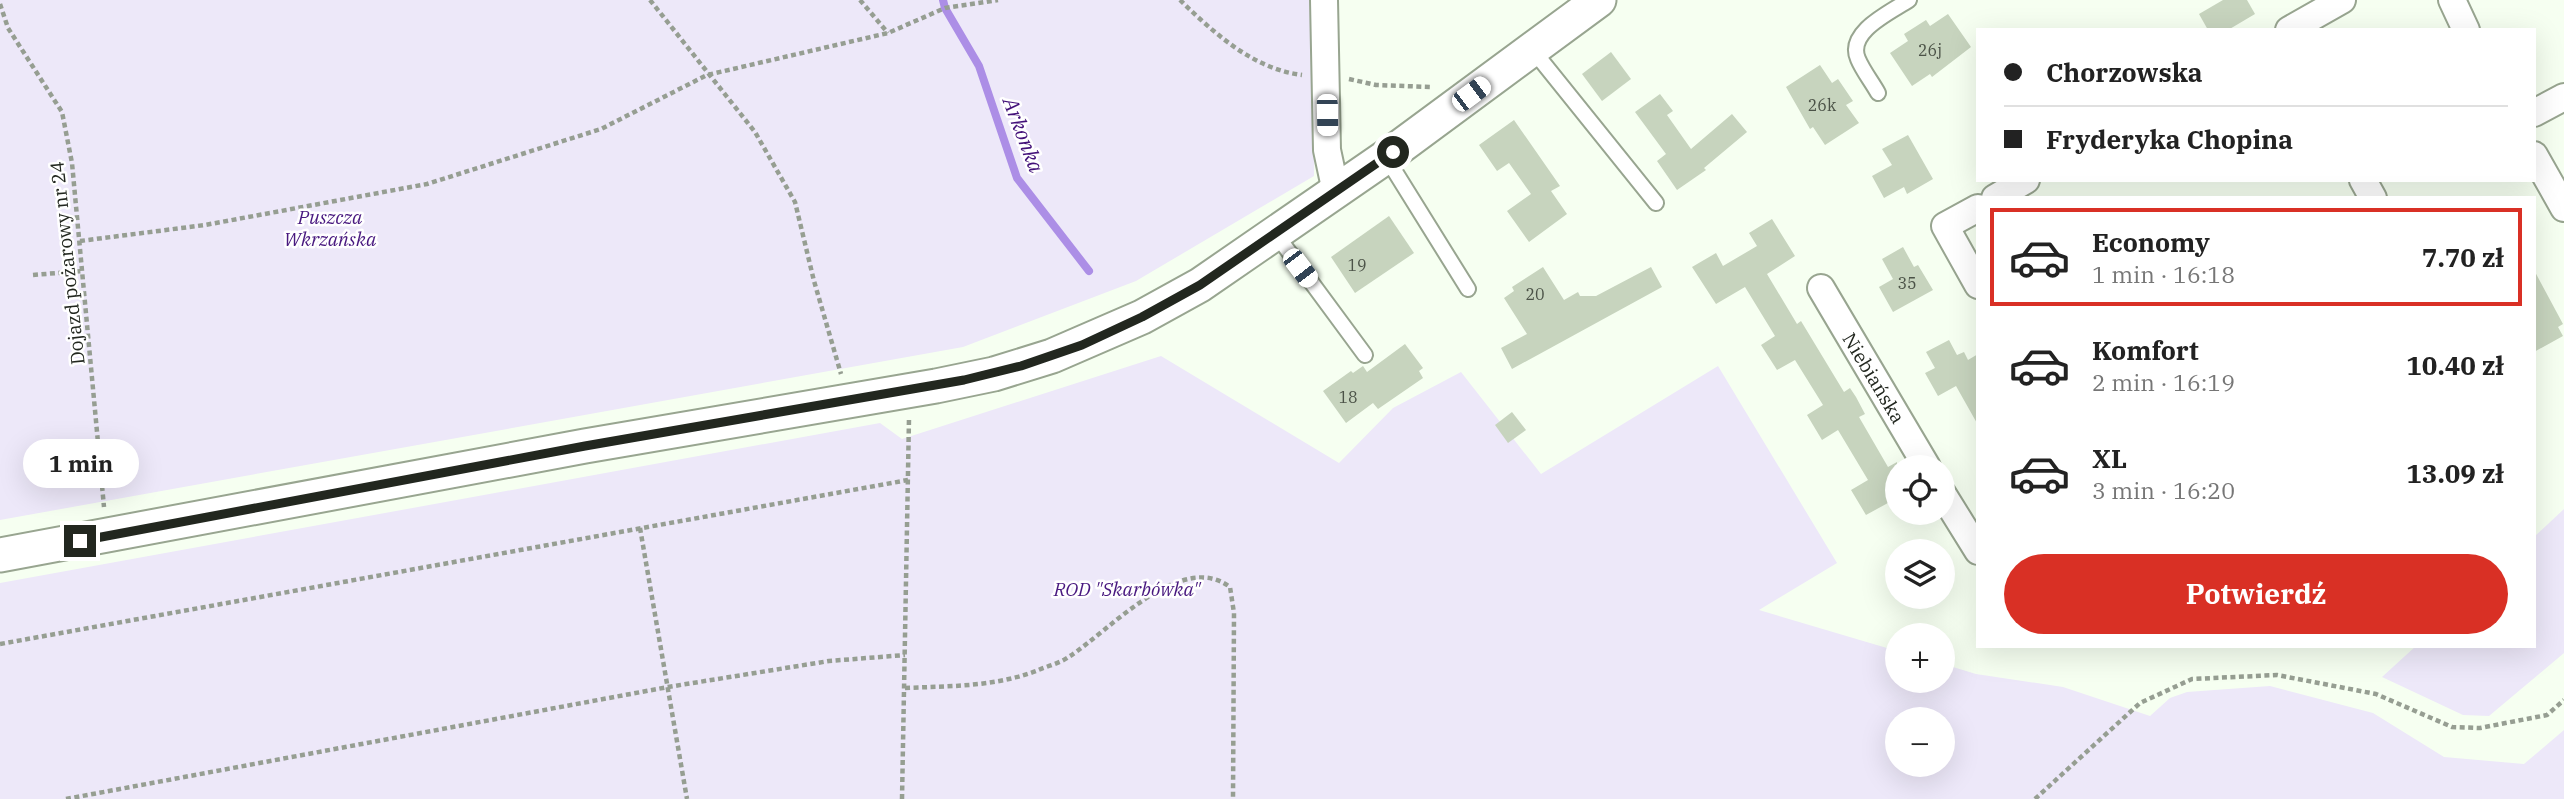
<!DOCTYPE html>
<html lang="pl">
<meta charset="utf-8">
<style>
:root{--surface:#fff;--page:#f6f6f6;--text:#222;--muted:#767676;--line:#e0e0e0;--accent:#d93025}
body{margin:0;font-family:"IBM Plex Serif",serif;background:var(--page);color:var(--text);height:100vh;display:flex;flex-direction:column;font-size:26px;white-space:nowrap}
*{box-sizing:border-box;margin:0}
p{font-size:23px;color:var(--muted)}
.icon{flex:none;width:38px;height:38px;fill:none;stroke:currentColor;stroke-width:2;stroke-linecap:round;stroke-linejoin:round}
.map{position:relative;flex:1;overflow:hidden}
.sheet{position:absolute;left:1976px;top:196px;width:560px;height:452px;display:flex;flex-direction:column;background:var(--surface);border-radius:0px;box-shadow:0 7px 28px #0002}
.sheet>*{flex:none}
.banner{position:absolute;left:1976px;top:28px;width:560px;height:154px;border-radius:0px;box-shadow:0 7px 28px #0002;display:grid;align-content:center;height:154px;padding:0 28px;background:var(--surface)}
.buttons{position:absolute;left:1885px;top:455px;display:grid;gap:14px}
.buttons a{display:grid;place-items:center;width:70px;height:70px;border-radius:50%;background:var(--surface);box-shadow:0 7px 28px #0002;font-size:35px}
.end{position:absolute;width:32px;height:32px;margin:-16px;border:9px solid #22271f;background:#fff;box-shadow:0 0 0 4px #fff}
.from{border-radius:50%}
.bubble{position:absolute;height:49px;border-radius:24px;background:var(--surface);box-shadow:0 7px 28px #0002;font-size:23px;font-weight:700;line-height:49px;text-align:center}
.car{position:absolute;width:21px;height:42px;margin:-21px -10px;border-radius:9px;box-shadow:0 0 5px 2px #0007;background:linear-gradient(#fff 24%,#345 0 40%,#fff 0 76%,#345 0 86%,#fff 0)}
.banner b{display:flex;align-items:center;gap:24px;height:66px;font-size:26px}
.banner b+b{border-top:2px solid var(--line)}
.banner i{width:18px;height:18px;background:var(--text)}
ul{padding:12px 0 0;list-style:none}
li{display:flex;align-items:center;gap:21px;height:98px;margin:0 14px 10px;padding:0 14px;border:4px solid transparent;border-radius:0px}
li div{flex:1}
li b{display:block;font-size:26px}
li em{font-style:normal;font-weight:700}
li.active{border-color:var(--accent)}
li>.icon{width:63px;height:63px;stroke-width:1.5}
.primary-button{display:flex;gap:14px;margin-top:auto;padding:14px 28px}
.primary-button a{flex:1;height:80px;border-radius:42px;background:var(--accent);color:#fff;font-size:28px;font-weight:700;line-height:80px;text-align:center}
.map>svg:first-child{display:block}
.green{fill:#ede8f9;fill-rule:evenodd}
.lines{fill:none;stroke-linecap:round;stroke-linejoin:round}
.stream{stroke:#ac8ee6;stroke-width:8}
.building{fill:#c7d4be}
.service-casing{stroke:#98a590;stroke-width:18}
.minor-casing{stroke:#98a590;stroke-width:30}
.tertiary-casing{stroke:#98a590;stroke-width:37}
.path{stroke:#969e92;stroke-width:4.5;stroke-dasharray:5 3.5;stroke-linecap:butt}
.service{stroke:#fff;stroke-width:14}
.minor{stroke:#fff;stroke-width:26}
.tertiary{stroke:#fff;stroke-width:33}
.route{stroke:#22271f;stroke-width:9}
.labels{text-anchor:middle;stroke-width:5;stroke-linejoin:round;paint-order:stroke}
.number-label{font-size:16px;fill:#4b5247}
.park-label{font-size:19px;font-style:italic;fill:#48187f;stroke:#fff}
.street-label{font-size:19px;fill:#22271f;stroke:#fff}
.water-label{font-size:21px;font-style:italic;fill:#431179;stroke:#fff}
</style>
<div class="map">
<svg width="2564" height="799" viewBox="0 0 2564 799">
<rect width="100%" height="100%" fill="#f6fff1"/>
<!-- green -->
<g class="green">
<path d="M0 0H1317L1314 176 1136 281 963 347 0 520Z"/>
<path d="M1161 356 1339 463 1393 408 1461 372 1541 474 1718 366 1837 563 1759 610 1897 651V681H1942L1943 664 1976 674 2063 687 2150 716 2170 698 2187 692 2270 686 2373 713 2444 757 2524 764 2564 730V799H0V583L880 423 902 439ZM1897 719H1942V765H1897Z"/>
<path d="M2564 509V653L2489 716 2463 715 2382 677 2416 646H2534V537Z"/>
</g>
<g class="lines">
<!-- stream -->
<path class="stream" d="M943 0 945 8 979 66 1017 178 1089 271"/>
</g>
<!-- building -->
<g class="building">
<path d="M2223 0H2247L2255 14 2228 30H2208L2199 14Z"/>
<path d="M1948 14 1971 47 1932 77 1930 74 1912 86 1890 53 1908 41 1904 34 1926 20 1930 26Z"/>
<path d="M1611 52 1631 79 1602 101 1582 74Z"/>
<path d="M1820 65 1832 83 1838 79 1853 101 1846 105 1859 123 1825 145 1813 127 1810 129 1786 87Z"/>
<path d="M1660 94 1673 111 1667 115 1691 149 1732 114 1747 132 1704 168 1706 170 1677 190 1657 161 1666 154 1635 112Z"/>
<path d="M1514 120 1560 186 1551 191 1567 214 1529 242 1507 211 1531 194 1509 163 1497 171 1479 145Z"/>
<path d="M1908 135 1933 179 1907 194 1904 187 1884 198 1872 176 1892 165 1882 149Z"/>
<path d="M1389 216 1414 253 1355 293 1331 257Z"/>
<path d="M1772 219 1795 256 1767 274 1797 324 1801 321 1844 392 1850 388 1856 397 1865 414 1859 417 1888 467 1897 462V498L1866 515 1851 490 1868 480 1838 430 1822 440 1807 415 1823 405 1795 360 1777 370 1761 345 1775 336 1745 287 1716 304 1692 267 1716 253 1723 266 1757 246 1749 233Z"/>
<path d="M1903 247 1914 267 1918 265 1933 290 1893 312 1879 287 1893 279 1882 259Z"/>
<path d="M1543 267 1564 300 1578 292 1580 296H1596L1651 267 1662 287 1512 369 1501 348 1527 334 1504 298 1514 291 1512 287Z"/>
<path d="M2534 270 2563 324 2558 327 2563 336 2534 352Z"/>
<path d="M1949 340 1957 355 1964 352 1968 360 1978 354V425L1956 386 1938 396 1925 373 1935 368 1926 352Z"/>
<path d="M1405 344 1423 368 1419 371 1423 378 1378 409 1373 403 1346 423 1323 391 1351 371 1353 373 1363 366 1367 372Z"/>
<path d="M1512 412 1526 430 1508 443 1495 425Z"/>
</g>
<g class="lines">
<!-- service casing -->
<g class="service-casing">
<g id="service">
<path d="M1532 49 1656 203"/>
<path d="M1878 93C1872 82 1863 71 1858 59 1846 32 1891 12 1909 0"/>
<path d="M1394 170 1468 289"/>
<path d="M1275 233 1365 355"/>
</g>
</g>
<!-- minor casing -->
<g class="minor-casing">
<g id="minor">
<path d="M1324 0 1327 150 1336 192"/>
<path d="M2452 0 2466 30"/>
<path d="M2289 30 2342 0"/>
<path d="M2534 113 2564 97"/>
<path d="M2534 155 2564 208"/>
<path d="M2363 180 2373 198"/>
<path d="M1995 198 2026 180"/>
<path d="M1978 208 1945 226 1978 285"/>
<path d="M1821 288 1927 467"/>
<path d="M1942 493 1978 551"/>
</g>
</g>
<!-- tertiary casing -->
<g class="tertiary-casing">
<path id="tertiary" d="M0 555 585 446 936 386 994 374 1052 356 1142 317 1200 285 1393 152 1599 0"/>
</g>
<!-- path -->
<g class="path">
<path d="M650 0 755 132 795 202 814 281 841 374"/>
<path d="M860 0 888 33"/>
<path d="M1180 0C1214 33 1253 69 1302 75"/>
<path d="M0 4 8 28 62 112 72 163 104 507"/>
<path d="M1349 79 1376 85 1431 87"/>
<path d="M80 241 205 225 427 184 601 129 707 75 888 33 945 8 998 0"/>
<path d="M33 275 82 271"/>
<path d="M640 528 687 799"/>
<path d="M0 644 908 480"/>
<path d="M905 688C950 686 993 687 1036 671 1047 666 1061 663 1070 656 1109 631 1181 550 1230 587L1234 613 1233 799"/>
<path d="M66 799 668 687 829 661 905 655"/>
<path d="M902 799 909 418"/>
<path d="M2035 799 2140 703 2192 679 2277 675 2376 694 2452 727 2480 728 2547 715 2564 700"/>
</g>
<!-- service -->
<use href="#service" class="service"/>
<!-- minor -->
<use href="#minor" class="minor"/>
<!-- tertiary -->
<use href="#tertiary" class="tertiary"/>
</g>
<g class="lines">
<!-- route -->
<path class="route" d="M80 541 585 446 964 380 1021 366 1082 345 1142 317 1200 285 1393 152"/>
</g>
<g class="labels">
<!-- number labels -->
<g class="number-label">
<text x="1930" y="56">26j</text>
<text x="1822" y="111">26k</text>
<text x="1357" y="271">19</text>
<text x="1907" y="289">35</text>
<text x="1535" y="300">20</text>
<text x="1348" y="403">18</text>
</g>
<!-- park labels -->
<g class="park-label">
<text x="330" y="224">Puszcza<tspan x="330" dy="22">Wkrzańska</tspan></text>
<text x="1127" y="596">ROD "Skarbówka"</text>
</g>
<!-- street labels -->
<g class="street-label">
<text transform="translate(67 263) rotate(-96)" y="7">Dojazd pożarowy nr 24</text>
<text transform="translate(1874 378) rotate(59)" y="7">Niebiańska</text>
</g>
<!-- water labels -->
<g class="water-label">
<text transform="translate(1023 135) rotate(69)" y="7">Arkonka</text>
</g>
</g>
</svg>
<div class="buttons">
<a><svg class="icon" aria-label="locate" viewBox="0 0 24 24"><circle cx="12" cy="12" r="6"/><path d="M12 2v4M12 18v4M2 12h4M18 12h4"/></svg></a>
<a><svg class="icon" aria-label="layers" viewBox="0 0 24 24"><path d="M12 4l9 5-9 5-9-5zM3 14l9 5 9-5"/></svg></a>
<a>+</a>
<a>−</a>
</div>
<i class="end from" style="left:1393px;top:152px"></i>
<i class="end" style="left:80px;top:541px"></i>
<div class="bubble" style="left:23px;top:439px;width:116px">1 min</div>
<i class="car" style="left:1471px;top:94px;rotate:53deg"></i>
<i class="car" style="left:1327px;top:115px;rotate:179deg"></i>
<i class="car" style="left:1300px;top:268px;rotate:143deg"></i>
<div class="banner">
<b><i class="from"></i>Chorzowska</b>
<b><i></i>Fryderyka Chopina</b>
</div>
<section class="sheet">
<ul>
<li class="active"><svg class="icon" aria-label="car" viewBox="0 0 24 24"><path d="M5 17H2v-5l4-1 3-4h7l3 4 3 1v5h-3M9 17h6M6 11h13"/><circle cx="7" cy="17" r="2"/><circle cx="17" cy="17" r="2"/></svg><div><b>Economy</b><p>1 min · 16:18</p></div><em>7.70 zł</em></li>
<li><svg class="icon" aria-label="car" viewBox="0 0 24 24"><path d="M5 17H2v-5l4-1 3-4h7l3 4 3 1v5h-3M9 17h6M6 11h13"/><circle cx="7" cy="17" r="2"/><circle cx="17" cy="17" r="2"/></svg><div><b>Komfort</b><p>2 min · 16:19</p></div><em>10.40 zł</em></li>
<li><svg class="icon" aria-label="car" viewBox="0 0 24 24"><path d="M5 17H2v-5l4-1 3-4h7l3 4 3 1v5h-3M9 17h6M6 11h13"/><circle cx="7" cy="17" r="2"/><circle cx="17" cy="17" r="2"/></svg><div><b>XL</b><p>3 min · 16:20</p></div><em>13.09 zł</em></li>
</ul>
<div class="primary-button"><a>Potwierdź</a></div>
</section>
</div>
